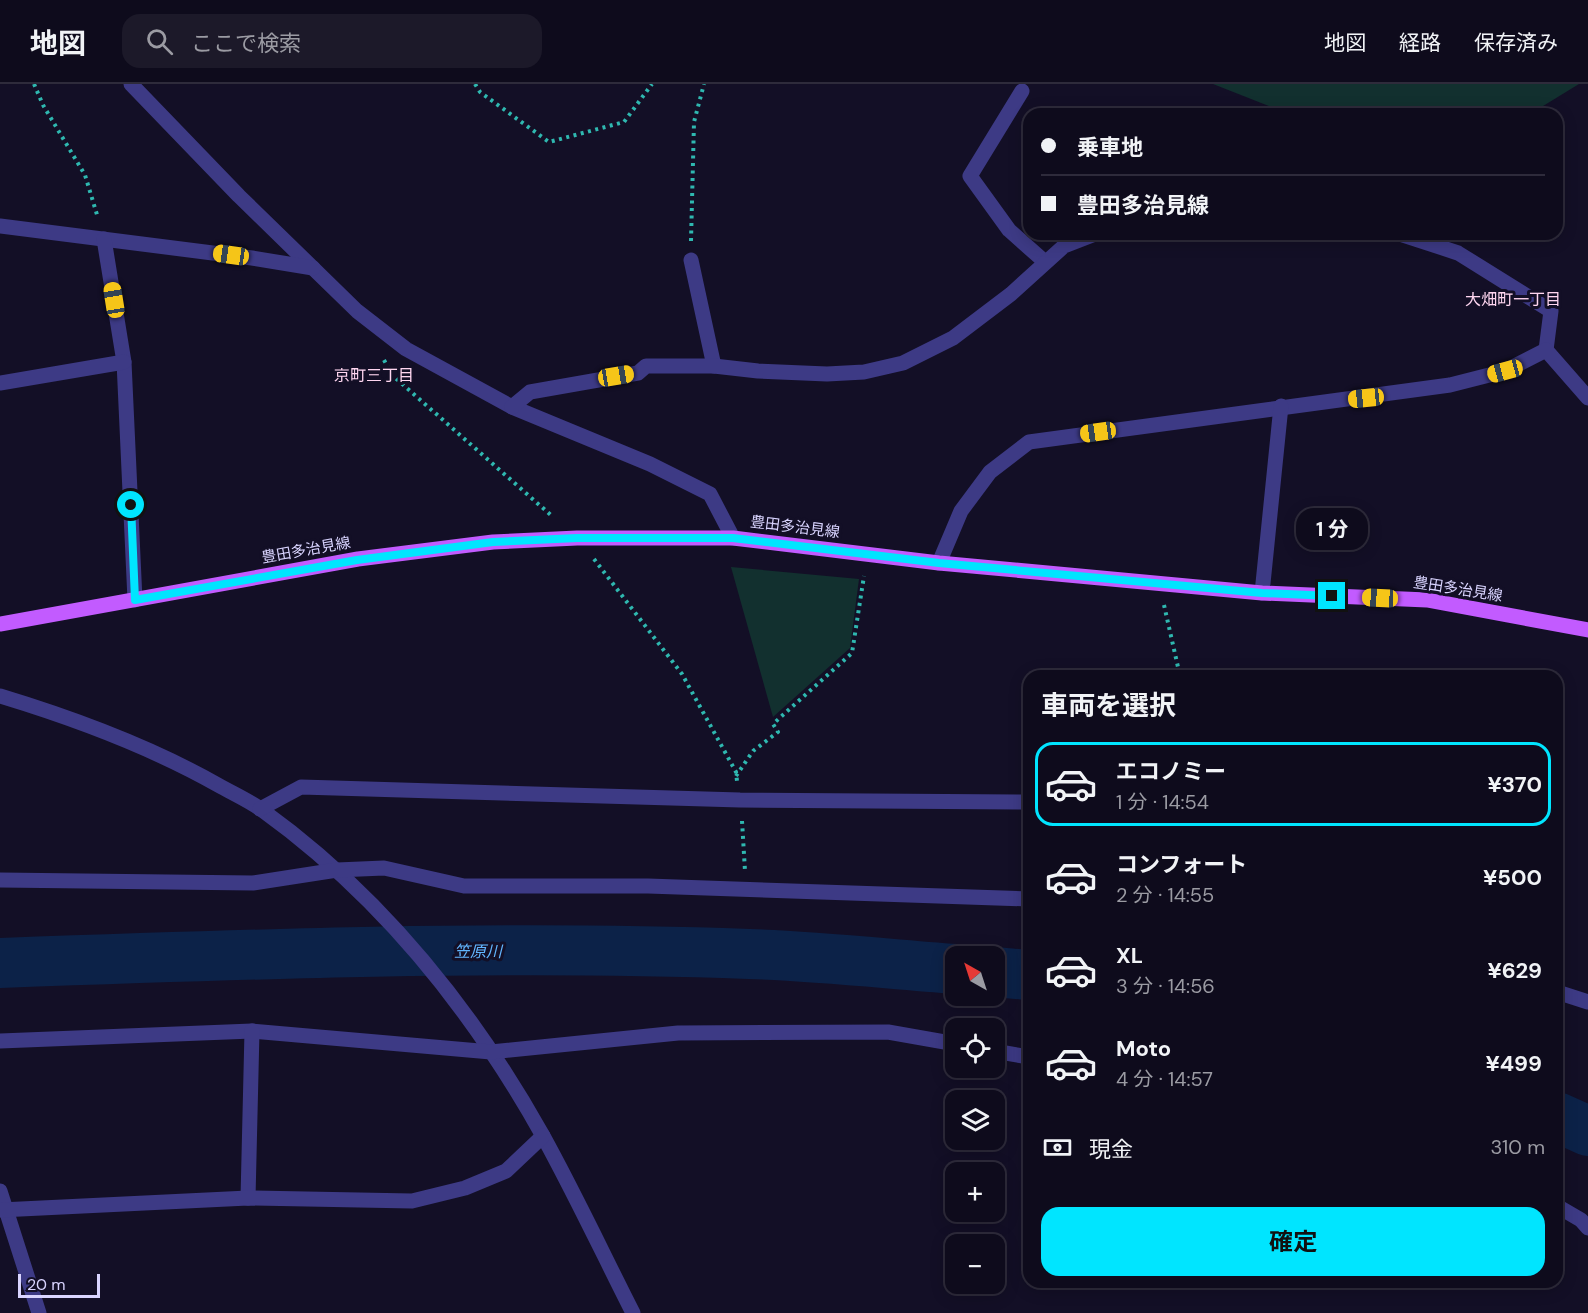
<!DOCTYPE html>
<html lang="ja">
<meta charset="utf-8">
<style>
:root{--surface:#0e0b1c;--page:#1c1929;--text:#f1f3f6;--muted:#9b9ba3;--line:#2e2b3b;--accent:#00e5ff}
body{margin:0;font-family:"DM Sans","Noto Sans JP",sans-serif;background:var(--page);color:var(--text);height:100vh;display:flex;flex-direction:column;font-size:22px;white-space:nowrap}
*{box-sizing:border-box;margin:0}
p{font-size:20px;color:var(--muted)}
.icon{flex:none;width:33px;height:33px;fill:none;stroke:currentColor;stroke-width:2;stroke-linecap:round;stroke-linejoin:round}
.map{position:relative;flex:1;overflow:hidden}
.drawer{position:absolute;left:1023px;top:586px;width:540px;height:618px;display:flex;flex-direction:column;background:var(--surface);border-radius:18px;box-shadow:0 3px 15px #0003,0 0 0 2px var(--line)}
.drawer>*{flex:none}
.hud{position:absolute;left:1023px;top:24px;width:540px;height:132px;border-radius:18px;box-shadow:0 3px 15px #0003,0 0 0 2px var(--line);display:grid;align-content:center;height:132px;padding:0 18px;background:var(--surface)}
.needle{width:39px;rotate:321deg}
.buttons{position:absolute;left:945px;top:862px;display:grid;gap:12px}
.buttons a{display:grid;place-items:center;width:60px;height:60px;border-radius:12px;background:var(--surface);box-shadow:0 3px 15px #0003,0 0 0 2px var(--line);font-size:30px}
.scale{position:absolute;left:18px;bottom:15px;width:82px;box-sizing:border-box;padding-left:6px;border:3px solid #d9d4ff;border-top:0;font-size:16px;line-height:21px;white-space:nowrap;color:#d9d4ff;-webkit-text-stroke:4px #130f26;paint-order:stroke}
.end{position:absolute;width:27px;height:27px;margin:-14px;border:8px solid #00e5ff;background:#111;box-shadow:0 0 0 3px #111}
.from{border-radius:50%}
.bubble{position:absolute;height:42px;border-radius:18px;background:var(--surface);box-shadow:0 3px 15px #0003,0 0 0 2px var(--line);font-size:20px;font-weight:700;line-height:42px;text-align:center}
.car{position:absolute;width:18px;height:36px;margin:-18px -9px;border-radius:8px;box-shadow:0 0 4px 2px #0007;background:linear-gradient(#f5c518 24%,#345 0 40%,#f5c518 0 76%,#345 0 86%,#f5c518 0)}
.hud b{display:flex;align-items:center;gap:21px;height:57px;font-size:22px}
.hud b+b{border-top:2px solid var(--line)}
.hud i{width:15px;height:15px;background:var(--text)}
ul{padding:0;list-style:none}
li{display:flex;align-items:center;gap:18px;height:84px;margin:0 12px 9px;padding:0 6px;border:3px solid transparent;border-radius:18px}
li div{flex:1}
li b{display:block;font-size:22px}
li em{font-style:normal;font-weight:700}
li.on{border-color:var(--accent)}
li>.icon{width:54px;height:54px;stroke-width:1.5}
h2{padding:0 18px;font-size:27px;line-height:72px}
.pay{display:flex;align-items:center;gap:15px;height:66px;padding:0 18px;font-size:22px}
.pay p{margin-inline-start:auto}
.button{display:flex;gap:12px;margin-top:auto;padding:12px 18px}
.button a{flex:1;height:69px;border-radius:18px;background:var(--accent);color:#111;font-size:24px;font-weight:700;line-height:69px;text-align:center}
header{display:flex;align-items:center;gap:36px;box-sizing:border-box;height:84px;padding:0 30px;background:var(--surface);border-bottom:2px solid var(--line)}
header strong{font-size:28px}
nav{display:flex;gap:33px;margin-inline-start:auto;font-size:21px}
.search{width:420px;height:54px;background:var(--page);display:flex;align-items:center;gap:15px;box-sizing:border-box;padding:0 21px;border-radius:18px;color:var(--muted);font-size:22px}
.map>svg:first-child{display:block}
.green{fill:#12302f}
.lines{fill:none;stroke-linecap:round;stroke-linejoin:round}
.river{stroke:#0c2248;stroke-width:50}
.path{stroke:#2fb8b0;stroke-width:4;stroke-dasharray:3 4.5;stroke-linecap:butt}
.minor{stroke:#3d3a85;stroke-width:15}
.major{stroke:#c25bff;stroke-width:15}
.route{stroke:#00e5ff;stroke-width:8}
.labels{text-anchor:middle;stroke-width:6;stroke-linejoin:round;paint-order:stroke}
.street-label{font-size:15px;fill:#d9d4ff;stroke:#130f26}
.neighbourhood-label{font-size:16px;fill:#ffd6f0;stroke:#130f26}
.water-label{font-size:16px;font-style:italic;fill:#62b6ff;stroke:#130f26}
</style>
<header>
<strong>地図</strong>
<div class="search"><svg class="icon" aria-label="search" viewBox="0 0 24 24"><circle cx="10" cy="10" r="6"/><path d="M15 15l6 6"/></svg>ここで検索</div>
<nav><a>地図</a><a>経路</a><a>保存済み</a></nav>
</header>
<div class="map">
<svg width="1588" height="1229" viewBox="0 0 1588 1229">
<rect width="100%" height="100%" fill="#130f26"/>
<!-- green -->
<g class="green">
<path d="M1213 0H1579L1530 30H1289Z"/>
<path d="M731 483 859 495 850 564 773 633Z"/>
</g>
<g class="lines">
<!-- river -->
<g class="river">
<path d="M0 879C250 870 500 861 749 870 818 872 887 880 956 885"/>
<path d="M994 888 1029 891"/>
<path d="M1557 1033 1588 1047"/>
</g>
<!-- path -->
<g class="path">
<path d="M34 0 43 21 85 91 98 134"/>
<path d="M475 0 480 8 549 58 624 38 652 0"/>
<path d="M691 157 694 38 704 0"/>
<path d="M384 276 392 291 553 433"/>
<path d="M594 475 682 590 736 688 737 697"/>
<path d="M1164 521 1180 592"/>
<path d="M736 692 753 667 778 648 773 640 852 569 864 492"/>
<path d="M742 737 745 787"/>
</g>
<!-- minor -->
<g class="minor">
<path d="M131 0 239 112 357 227 406 265 512 323 650 380 710 410 733 454"/>
<path d="M1022 7 970 92 1009 146 1045 178"/>
<path d="M0 142 252 174 313 184"/>
<path d="M1400 150 1458 169 1551 227 1546 266"/>
<path d="M104 155 124 278 135 516"/>
<path d="M691 176 714 282"/>
<path d="M0 299 124 278"/>
<path d="M512 323 530 308 638 289 646 282H714L758 287 827 290 864 288 903 279 953 254 1011 210 1064 162 1095 150"/>
<path d="M939 479 961 427 990 388 1029 358 1450 301 1505 287 1546 266 1588 314"/>
<path d="M1262 509 1281 322"/>
<path d="M0 612C76 635 149 662 218 701 232 709 248 716 262 726 380 811 472 925 543 1052 575 1110 603 1170 633 1229"/>
<path d="M260 725 301 703 740 716 1029 718"/>
<path d="M0 796 253 799 337 786 384 784 464 802H648L1029 815"/>
<path d="M1557 908 1588 918"/>
<path d="M0 957 252 947 491 968 678 949 888 948 956 960"/>
<path d="M994 967 1029 973"/>
<path d="M0 1107 39 1229"/>
<path d="M248 1114 252 947"/>
<path d="M1557 1122 1581 1136 1588 1144"/>
<path d="M0 1126 248 1114 412 1117 465 1104 506 1087 543 1052"/>
</g>
<!-- major -->
<path class="major" d="M0 540 358 475 493 458 577 454H733L939 479 1262 509 1427 516 1588 546"/>
</g>
<g class="lines">
<!-- route -->
<path class="route" d="M131 421 135 516 357 476 493 458 577 454H733L939 479 1262 509 1332 512"/>
</g>
<g class="labels">
<!-- street labels -->
<g class="street-label">
<text transform="translate(795 443) rotate(7)" y="5">豊田多治見線</text>
<text transform="translate(306 466) rotate(-10)" y="5">豊田多治見線</text>
<text transform="translate(1458 505) rotate(9)" y="5">豊田多治見線</text>
</g>
<!-- neighbourhood labels -->
<g class="neighbourhood-label">
<text x="1513" y="221">大畑町一丁目</text>
<text x="374" y="297">京町三丁目</text>
</g>
<!-- water labels -->
<g class="water-label">
<text x="478" y="873">笠原川</text>
</g>
</g>
</svg>
<div class="buttons">
<a><svg class="needle" viewBox="-14 -14 28 28"><path d="M0-13l5 13h-10z" fill="#e53935"/><path d="M0 13l5-13h-10z" fill="#9b9ba3"/></svg></a>
<a><svg class="icon" aria-label="locate" viewBox="0 0 24 24"><circle cx="12" cy="12" r="6"/><path d="M12 2v4M12 18v4M2 12h4M18 12h4"/></svg></a>
<a><svg class="icon" aria-label="layers" viewBox="0 0 24 24"><path d="M12 4l9 5-9 5-9-5zM3 14l9 5 9-5"/></svg></a>
<a>+</a>
<a>−</a>
</div>
<div class="scale">20 m</div>
<i class="end from" style="left:131px;top:421px"></i>
<i class="end" style="left:1332px;top:512px"></i>
<div class="bubble" style="left:1296px;top:424px;width:72px">1 分</div>
<i class="car" style="left:231px;top:171px;rotate:278deg"></i>
<i class="car" style="left:114px;top:216px;rotate:351deg"></i>
<i class="car" style="left:1505px;top:287px;rotate:255deg"></i>
<i class="car" style="left:616px;top:292px;rotate:80deg"></i>
<i class="car" style="left:1366px;top:314px;rotate:264deg"></i>
<i class="car" style="left:1098px;top:348px;rotate:262deg"></i>
<i class="car" style="left:1380px;top:514px;rotate:273deg"></i>
<div class="hud">
<b><i class="from"></i>乗車地</b>
<b><i></i>豊田多治見線</b>
</div>
<section class="drawer">
<h2>車両を選択</h2>
<ul>
<li class="on"><svg class="icon" aria-label="car" viewBox="0 0 24 24"><path d="M5 17H2v-5l4-1 3-4h7l3 4 3 1v5h-3M9 17h6M6 11h13"/><circle cx="7" cy="17" r="2"/><circle cx="17" cy="17" r="2"/></svg><div><b>エコノミー</b><p>1 分 · 14:54</p></div><em>¥370</em></li>
<li><svg class="icon" aria-label="car" viewBox="0 0 24 24"><path d="M5 17H2v-5l4-1 3-4h7l3 4 3 1v5h-3M9 17h6M6 11h13"/><circle cx="7" cy="17" r="2"/><circle cx="17" cy="17" r="2"/></svg><div><b>コンフォート</b><p>2 分 · 14:55</p></div><em>¥500</em></li>
<li><svg class="icon" aria-label="car" viewBox="0 0 24 24"><path d="M5 17H2v-5l4-1 3-4h7l3 4 3 1v5h-3M9 17h6M6 11h13"/><circle cx="7" cy="17" r="2"/><circle cx="17" cy="17" r="2"/></svg><div><b>XL</b><p>3 分 · 14:56</p></div><em>¥629</em></li>
<li><svg class="icon" aria-label="car" viewBox="0 0 24 24"><path d="M5 17H2v-5l4-1 3-4h7l3 4 3 1v5h-3M9 17h6M6 11h13"/><circle cx="7" cy="17" r="2"/><circle cx="17" cy="17" r="2"/></svg><div><b>Moto</b><p>4 分 · 14:57</p></div><em>¥499</em></li>
</ul>
<div class="pay"><svg class="icon" aria-label="cash" viewBox="0 0 24 24"><path d="M3 7h18v10H3z"/><circle cx="12" cy="12" r="2"/></svg>現金<p>310 m</p></div>
<div class="button"><a>確定</a></div>
</section>
</div>
